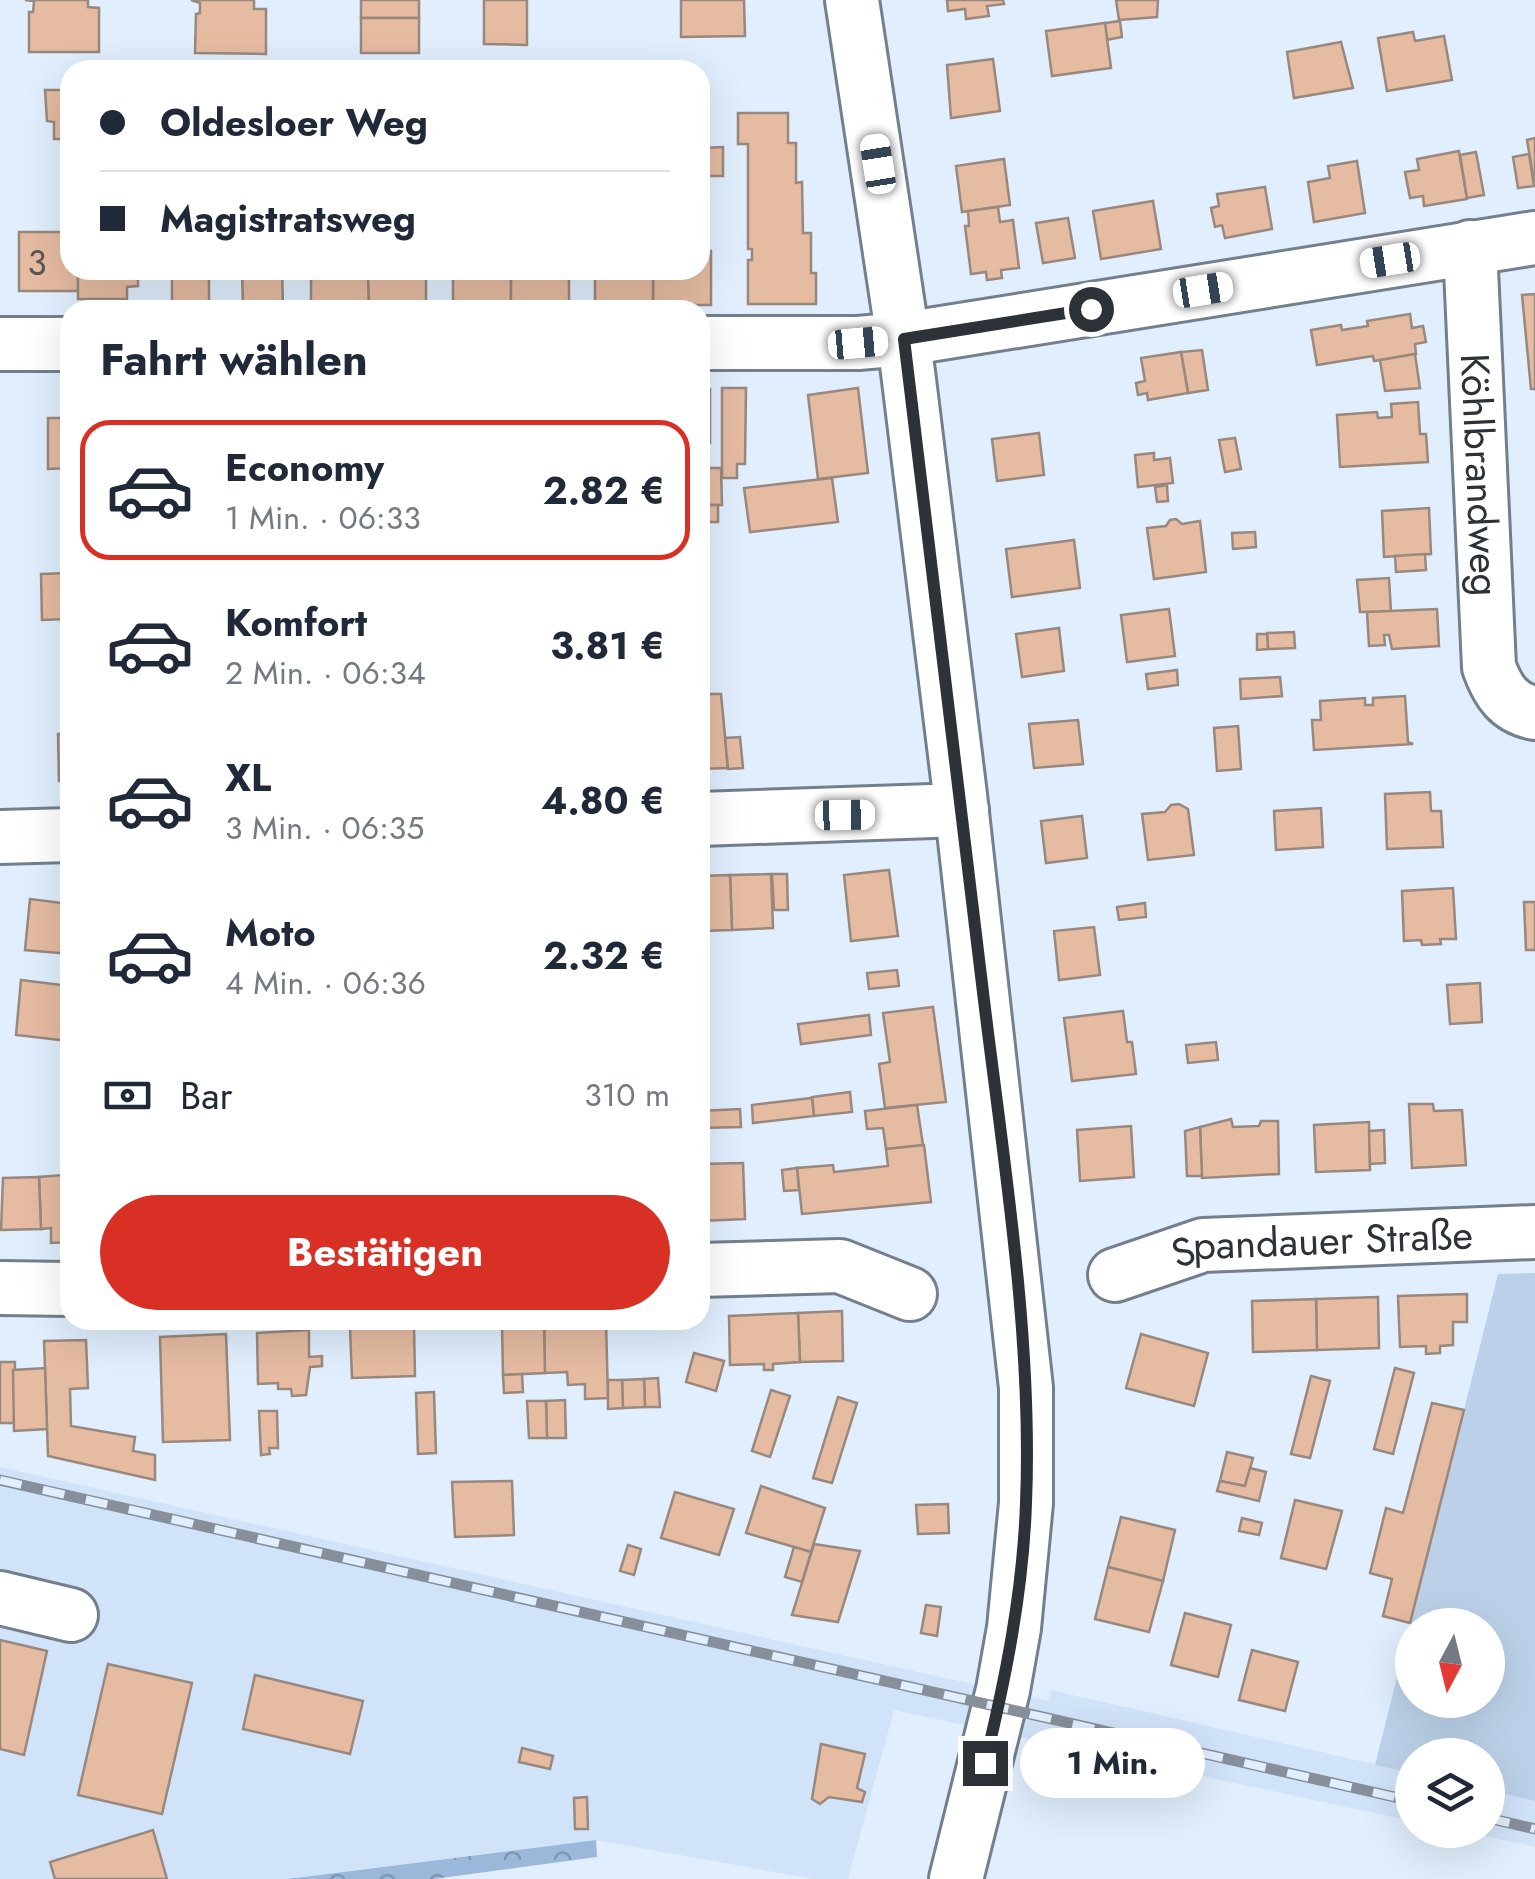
<!DOCTYPE html>
<html lang="de">
<meta charset="utf-8">
<style>
:root{--surface:#fff;--page:#f2f2f3;--text:#1f2937;--muted:#747a83;--line:#e0e1e3;--accent:#d93025}
body{margin:0;font-family:Jost,sans-serif;background:var(--page);color:var(--text);height:100vh;display:flex;flex-direction:column;font-size:38px;white-space:nowrap}
*{box-sizing:border-box;margin:0}
p{font-size:32px;color:var(--muted)}
.icon{flex:none;width:55px;height:55px;fill:none;stroke:currentColor;stroke-width:2;stroke-linecap:round;stroke-linejoin:round}
.map{position:relative;flex:1;overflow:hidden}
.side{position:absolute;left:60px;top:300px;width:650px;height:1030px;display:flex;flex-direction:column;background:var(--surface);border-radius:30px;box-shadow:0 10px 40px #0002}
.side>*{flex:none}
.guide{position:absolute;left:60px;top:60px;width:650px;height:220px;border-radius:30px;box-shadow:0 10px 40px #0002;display:grid;align-content:center;height:220px;padding:0 40px;background:var(--surface)}
.needle{width:65px;rotate:187deg}
.fabs{position:absolute;left:1395px;top:1608px;display:grid;gap:20px}
.fabs a{display:grid;place-items:center;width:110px;height:110px;border-radius:50%;background:var(--surface);box-shadow:0 10px 40px #0002;font-size:50px}
.end{position:absolute;width:45px;height:45px;margin:-22px;border:12px solid #2d3238;background:#fff;box-shadow:0 0 0 5px #fff}
.from{border-radius:50%}
.bubble{position:absolute;height:70px;border-radius:35px;background:var(--surface);box-shadow:0 10px 40px #0002;font-size:32px;font-weight:700;line-height:70px;text-align:center}
.car{position:absolute;width:30px;height:60px;margin:-30px -15px;border-radius:12px;box-shadow:0 0 8px 2px #0007;background:linear-gradient(#fff 24%,#345 0 40%,#fff 0 76%,#345 0 86%,#fff 0)}
.guide b{display:flex;align-items:center;gap:35px;height:95px;font-size:38px}
.guide b+b{border-top:2px solid var(--line)}
.guide i{width:25px;height:25px;background:var(--text)}
ul{padding:0;list-style:none}
li{display:flex;align-items:center;gap:30px;height:140px;margin:0 20px 15px;padding:0 20px;border:5px solid transparent;border-radius:30px}
li div{flex:1}
li b{display:block;font-size:38px}
li em{font-style:normal;font-weight:700}
li.on{border-color:var(--accent)}
li>.icon{width:90px;height:90px;stroke-width:1.5}
h2{padding:0 40px;font-size:45px;line-height:120px}
.pay{display:flex;align-items:center;gap:25px;height:110px;padding:0 40px;font-size:38px}
.pay p{margin-inline-start:auto}
.button{display:flex;gap:20px;margin-top:auto;padding:20px 40px}
.button a{flex:1;height:115px;border-radius:60px;background:var(--accent);color:#fff;font-size:40px;font-weight:700;line-height:115px;text-align:center}
.map>svg:first-child{display:block}
.built{fill:#d1e3f9}
.green{fill:#bcd1e9;fill-rule:evenodd}
.forest{fill:url(#forest-crowns)}
.building{fill:#e5bba2;stroke:#99887d;stroke-width:2.5}
.lines{fill:none;stroke-linecap:round;stroke-linejoin:round}
.minor-casing{stroke:#737f8d;stroke-width:58}
.minor{stroke:#fff;stroke-width:52}
.rail-casing{stroke:#868f9a;stroke-width:11}
.rail{stroke:#e0eefd;stroke-width:8;stroke-dasharray:22;stroke-linecap:butt}
.route{stroke:#2d3238;stroke-width:12}
.labels{text-anchor:middle;stroke-width:8;stroke-linejoin:round;paint-order:stroke}
.number-label{font-size:35px;fill:#5b5452}
.street-label{font-size:40px;fill:#2d3238;stroke:#e0eefd}
</style>
<div class="map">
<svg width="1535" height="1879" viewBox="0 0 1535 1879">
<defs>
<pattern id="forest-crowns" width="20" height="18" patternUnits="userSpaceOnUse" patternTransform="scale(2.5)"><rect width="20" height="18" fill="#9bb8db"/><path d="M2 6a3 3 0 1 1 6 0M12 15a3 3 0 1 1 6 0" fill="none" stroke="#7f96b3"/></pattern>
</defs>
<rect width="100%" height="100%" fill="#e0eefd"/>
<!-- built -->
<g class="built">
<path d="M0 1467 1048 1701 1051 1690 1412 1773V1821L894 1710 848 1879H814L596 1840 288 1879H0Z"/>
<path d="M1488 1790 1535 1801V1847L1457 1830H1488Z"/>
</g>
<!-- green -->
<path class="green" d="M1535 1273V1801L1488 1790V1755H1412V1773L1375 1765 1498 1274ZM1412 1625H1488V1700H1412Z"/>
<!-- forest -->
<path class="forest" d="M596 1840 597 1857 434 1879H288Z"/>
<!-- building -->
<g class="building">
<path d="M25 0H88V7L99 8V52H29V12H33L34 1Z"/>
<path d="M191 0H254V9H266V54L195 53 196 14 200 13V3Z"/>
<rect x="361" y="0" width="58" height="18"/>
<path d="M484 0H527V45L484 44Z"/>
<path d="M681 0H744L745 36 681 37Z"/>
<path d="M947 0H1003L1004 4 987 6 989 16 966 19 965 9 948 11Z"/>
<path d="M1116 0H1158L1157 17 1119 20Z"/>
<rect x="361" y="18" width="58" height="35"/>
<path d="M1120 21 1122 37 1106 40 1105 23Z"/>
<path d="M1105 23 1111 68 1052 76 1046 31Z"/>
<path d="M1413 32 1415 41 1444 36 1452 80 1387 91 1378 38Z"/>
<path d="M1341 42 1353 88 1294 98 1287 52Z"/>
<path d="M993 59 1000 111 951 118 947 65Z"/>
<path d="M45 90H70V139H54V122L47 121Z"/>
<path d="M738 113H788V143H796V183L802 182 803 233H811V273H816V304H748V260H752V249H748V144H738Z"/>
<path d="M1535 138V181H1534L1527 140Z"/>
<path d="M723 147V176H700V148Z"/>
<path d="M1459 151 1467 199 1424 206 1423 196 1410 198 1405 172 1419 170 1417 159Z"/>
<path d="M1476 152 1484 195 1467 198 1460 155Z"/>
<path d="M1529 154 1534 186 1518 188 1513 157Z"/>
<path d="M1004 159 1010 205 962 212 956 166Z"/>
<path d="M1357 161 1365 213 1314 222 1308 182 1330 178 1328 166Z"/>
<path d="M1265 187 1272 229 1225 238 1222 225 1215 227 1211 208 1219 206 1217 194Z"/>
<path d="M1153 201 1161 249 1101 259 1093 211Z"/>
<path d="M998 207 1000 222 1013 220 1019 268 1001 270 1002 278 987 280 986 272 971 274 965 226H969L968 211Z"/>
<path d="M1068 218 1075 258 1043 263 1036 223Z"/>
<path d="M19 232H70V270H78V291H19Z"/>
<path d="M700 251H711V305H653V270H700Z"/>
<path d="M78 270H138V286L127 287V299H78Z"/>
<path d="M172 270H209V305L172 304Z"/>
<path d="M242 270H282L283 306H243Z"/>
<path d="M311 270H368L369 306H311Z"/>
<path d="M368 270H426V305L369 306Z"/>
<rect x="453" y="270" width="58" height="35"/>
<rect x="511" y="270" width="58" height="35"/>
<rect x="595" y="270" width="58" height="35"/>
<path d="M1535 294V389H1531L1522 295Z"/>
<path d="M1410 314 1412 328 1423 326 1426 342 1415 344 1416 354 1374 361 1373 356 1317 365 1311 330 1341 325 1342 330 1368 326 1367 321Z"/>
<path d="M1202 350 1208 390 1188 393 1181 352Z"/>
<path d="M1181 352 1188 393 1148 400 1147 393 1138 395 1136 383 1145 381 1141 358Z"/>
<path d="M1415 354 1420 388 1385 391 1380 360Z"/>
<path d="M722 388H746L745 464H737V478H722Z"/>
<path d="M858 388 868 473 818 479 808 395Z"/>
<rect x="700" y="389" width="10" height="54"/>
<path d="M1418 402 1420 434H1426L1428 462 1340 467 1337 415 1377 412 1378 418 1392 417 1391 404Z"/>
<path d="M48 418H70V468L48 469Z"/>
<path d="M1039 433 1044 475 997 481 992 439Z"/>
<path d="M1235 438 1241 469 1225 472 1219 440Z"/>
<path d="M1154 453V460L1170 458 1173 483 1138 487 1135 455Z"/>
<path d="M700 468H721L722 505H700Z"/>
<path d="M832 478 838 522 750 532 744 488Z"/>
<path d="M1167 485 1168 501 1157 502 1155 487Z"/>
<rect x="700" y="505" width="18" height="17"/>
<path d="M1429 508 1431 554 1384 557 1382 511Z"/>
<path d="M1176 519 1182 524 1200 521 1206 572 1154 579 1147 528 1166 526 1170 520Z"/>
<path d="M1255 532 1256 547 1233 549 1232 533Z"/>
<path d="M1074 540 1080 588 1012 597 1006 549Z"/>
<path d="M1425 554 1426 570 1396 572 1395 556Z"/>
<path d="M70 573V627L68 619 42 620 41 574Z"/>
<path d="M1389 578 1391 612H1360L1357 580Z"/>
<path d="M1169 609 1175 656 1127 662 1121 615Z"/>
<path d="M1437 609 1439 646 1392 649 1389 635H1384L1385 645 1369 646 1367 612Z"/>
<path d="M1059 628 1064 671 1022 677 1016 634Z"/>
<path d="M1294 632 1295 648 1268 649 1267 633Z"/>
<path d="M1257 634H1267L1268 649 1257 650Z"/>
<path d="M1177 670 1178 685 1148 689 1146 674Z"/>
<path d="M1280 677 1282 696 1241 699 1240 679Z"/>
<path d="M700 694H721L728 768 700 769Z"/>
<path d="M1405 696 1408 742 1413 744 1314 750 1312 720H1321L1320 701 1365 698V705H1373V698Z"/>
<path d="M1078 720 1083 764 1034 768 1029 724Z"/>
<path d="M1238 726 1241 769 1217 771 1214 728Z"/>
<path d="M58 734H70V781H59Z"/>
<path d="M740 737 743 768 728 769 725 738Z"/>
<path d="M1430 792 1431 811H1441L1443 847 1387 849 1385 794Z"/>
<path d="M1179 804 1188 809 1194 855 1148 860 1142 814 1165 812 1171 805Z"/>
<path d="M1321 808 1323 847 1276 850 1274 811Z"/>
<path d="M1082 816 1087 858 1046 863 1041 821Z"/>
<path d="M889 870 898 936 851 941 844 875Z"/>
<path d="M771 874 773 928 732 930 730 875Z"/>
<path d="M772 874H787L788 910H774Z"/>
<path d="M730 875 732 930 700 931V876Z"/>
<path d="M1453 888 1456 939H1440L1441 944 1422 945 1421 940 1404 941 1402 891Z"/>
<path d="M30 899 70 904V954L25 950Z"/>
<path d="M1524 902H1535V950H1526Z"/>
<path d="M1145 903 1146 917 1119 920 1117 907Z"/>
<path d="M1094 927 1100 975 1059 980 1054 931Z"/>
<path d="M897 970 899 986 869 989 867 973Z"/>
<path d="M21 980 70 986 69 1041 16 1035Z"/>
<path d="M1480 983 1482 1022 1450 1024 1447 985Z"/>
<path d="M933 1007 946 1102 885 1108 879 1064 890 1062 883 1013Z"/>
<path d="M1123 1011 1127 1042H1132L1136 1074 1072 1081 1064 1018Z"/>
<path d="M869 1015 871 1035 801 1044 798 1024Z"/>
<path d="M1216 1042 1218 1060 1188 1063 1186 1045Z"/>
<path d="M850 1092 852 1112 814 1116 812 1097Z"/>
<path d="M812 1098 814 1116 753 1123 752 1105Z"/>
<path d="M1409 1104H1433L1434 1111 1462 1110 1466 1165 1412 1168Z"/>
<path d="M917 1105 923 1145 886 1149 883 1128 867 1129 865 1111Z"/>
<path d="M740 1109 741 1127 700 1128V1111Z"/>
<path d="M1231 1119 1233 1127 1259 1126 1261 1121H1278L1279 1174 1202 1178 1200 1127Z"/>
<path d="M1369 1122 1370 1170 1316 1172 1314 1125Z"/>
<path d="M1131 1126 1134 1177 1080 1181 1077 1130Z"/>
<path d="M1200 1127 1202 1176H1187L1185 1131Z"/>
<path d="M1384 1130 1385 1163 1370 1164 1369 1131Z"/>
<path d="M924 1145 931 1202 802 1214 797 1168 833 1165 834 1172 888 1166 886 1149Z"/>
<path d="M743 1163 745 1219 700 1221V1164Z"/>
<path d="M797 1168 799 1190 784 1191 782 1170Z"/>
<path d="M63 1175 65 1227H70V1242L51 1243V1228L41 1229 39 1177Z"/>
<path d="M39 1177 41 1229 1 1230 3 1178Z"/>
<path d="M1467 1294V1322H1453V1345L1440 1346V1353L1426 1354V1346L1400 1347 1398 1296Z"/>
<path d="M1378 1297 1379 1348 1317 1350 1316 1299Z"/>
<path d="M1316 1299 1317 1350 1253 1352 1252 1301Z"/>
<path d="M842 1311 843 1361 800 1362 798 1313Z"/>
<path d="M798 1313 800 1362 773 1364V1370H764V1364L730 1365 729 1316Z"/>
<path d="M606 1321 608 1398 585 1399V1384L568 1385 567 1372 545 1373 544 1323Z"/>
<path d="M544 1323 545 1373 503 1375 502 1325Z"/>
<path d="M414 1326 415 1376 352 1378 350 1328Z"/>
<path d="M309 1330V1357L322 1356V1366L310 1367 306 1395 292 1396 291 1389H278V1383L258 1384 257 1333Z"/>
<path d="M226 1334 230 1440 163 1442 160 1337Z"/>
<path d="M1141 1334 1208 1353 1194 1406 1126 1388Z"/>
<path d="M86 1340 88 1388 70 1389 71 1426 135 1437 133 1451 155 1455V1480L48 1456 44 1341Z"/>
<path d="M694 1353 724 1361 716 1391 686 1382Z"/>
<path d="M0 1362H15L14 1423H0Z"/>
<path d="M45 1368 47 1429 14 1431 13 1370Z"/>
<path d="M1395 1368 1414 1373 1393 1454 1374 1449Z"/>
<path d="M522 1374 523 1392 504 1393 503 1375Z"/>
<path d="M1311 1376 1330 1381 1310 1458 1291 1454Z"/>
<path d="M658 1378 660 1407H645L644 1379Z"/>
<path d="M644 1379 645 1407 623 1408 622 1380Z"/>
<path d="M608 1380H622L623 1408 608 1409Z"/>
<path d="M771 1390 790 1396 770 1457 752 1451Z"/>
<path d="M434 1392 436 1453 418 1454 416 1393Z"/>
<path d="M838 1397 857 1403 832 1483 813 1478Z"/>
<path d="M565 1400 566 1438H547L546 1401Z"/>
<path d="M527 1401H546L547 1438H529Z"/>
<path d="M1432 1403 1464 1410 1410 1623 1383 1616 1392 1579 1370 1573 1386 1508 1403 1513Z"/>
<path d="M259 1411H277L278 1448H269L270 1454 261 1455Z"/>
<path d="M1227 1452 1253 1458 1245 1486 1220 1481Z"/>
<path d="M1250 1468 1266 1472 1259 1501 1217 1491 1220 1481 1245 1486Z"/>
<path d="M512 1481 514 1535 455 1537 452 1482Z"/>
<path d="M761 1486 825 1508 811 1552 746 1533Z"/>
<path d="M675 1492 734 1509 719 1555 661 1538Z"/>
<path d="M1295 1500 1342 1511 1326 1569 1281 1558Z"/>
<path d="M948 1504 949 1533 918 1534 916 1505Z"/>
<path d="M1121 1517 1175 1530 1163 1581 1108 1567Z"/>
<path d="M1242 1518 1262 1523 1259 1535 1239 1531Z"/>
<path d="M814 1544 860 1551 838 1622 792 1615Z"/>
<path d="M628 1545 641 1549 634 1575 620 1571Z"/>
<path d="M794 1547 811 1552 802 1582 785 1577Z"/>
<path d="M1108 1567 1163 1581 1149 1632 1095 1619Z"/>
<path d="M926 1605 941 1607 937 1636 921 1633Z"/>
<path d="M1185 1613 1231 1625 1218 1677 1171 1665Z"/>
<path d="M0 1640 47 1651 24 1755 0 1749Z"/>
<path d="M1252 1650 1298 1662 1285 1711 1239 1700Z"/>
<path d="M108 1664 192 1683 162 1814 78 1795Z"/>
<path d="M255 1675 363 1701 350 1754 243 1729Z"/>
<path d="M821 1744 865 1754 857 1788 865 1792 862 1802 829 1797 820 1804 812 1799Z"/>
<path d="M522 1748 553 1756 550 1769 519 1762Z"/>
<path d="M587 1797 588 1829H575L574 1798Z"/>
<path d="M153 1830 167 1879H55L50 1862Z"/>
</g>
<g class="lines">
<!-- minor casing -->
<g class="minor-casing">
<g id="minor">
<path d="M852 0 908 372 960 795 1026 1388V1503L1014 1628 1003 1690 956 1879"/>
<path id="s1" d="M1470 247 1489 667C1498 692 1509 708 1535 713"/>
<path d="M700 343H858L904 339 1535 238"/>
<path d="M0 344H70"/>
<path d="M700 819 962 810"/>
<path d="M0 837 70 835"/>
<path d="M700 1270 840 1266 910 1294"/>
<path id="s2" d="M1115 1275 1203 1245 1535 1232"/>
<path d="M0 1288 70 1289"/>
<path d="M0 1598 71 1615"/>
</g>
</g>
<!-- minor -->
<use href="#minor" class="minor"/>
<!-- rail casing -->
<g class="rail-casing">
<g id="rail">
<path d="M0 1480 1412 1801"/>
<path d="M1488 1818 1535 1829"/>
</g>
</g>
<!-- rail -->
<use href="#rail" class="rail"/>
</g>
<g class="lines">
<!-- route -->
<path class="route" d="M985 1763C1006 1677 1023 1591 1026 1503 1033 1334 1002 1152 982 984 957 769 931 554 904 339L1091 309"/>
</g>
<g class="labels">
<!-- number labels -->
<g class="number-label">
<text x="37" y="275">3</text>
</g>
<!-- street labels -->
<g class="street-label">
<text dy="14" stroke="none"><textPath href="#s1" startOffset="228">Köhlbrandweg</textPath></text>
<text dy="14" stroke="none"><textPath href="#s2" startOffset="212">Spandauer Straße</textPath></text>
</g>
</g>
</svg>
<div class="fabs">
<a><svg class="needle" viewBox="-14 -14 28 28"><path d="M0-13l5 13h-10z" fill="#e53935"/><path d="M0 13l5-13h-10z" fill="#747a83"/></svg></a>
<a><svg class="icon" aria-label="layers" viewBox="0 0 24 24"><path d="M12 4l9 5-9 5-9-5zM3 14l9 5 9-5"/></svg></a>
</div>
<i class="end from" style="left:1091px;top:309px"></i>
<i class="end" style="left:985px;top:1763px"></i>
<div class="bubble" style="left:1020px;top:1728px;width:185px">1 Min.</div>
<i class="car" style="left:878px;top:164px;rotate:351deg"></i>
<i class="car" style="left:1390px;top:260px;rotate:261deg"></i>
<i class="car" style="left:1203px;top:290px;rotate:81deg"></i>
<i class="car" style="left:858px;top:343px;rotate:85deg"></i>
<i class="car" style="left:845px;top:815px;rotate:89deg"></i>
<div class="guide">
<b><i class="from"></i>Oldesloer Weg</b>
<b><i></i>Magistratsweg</b>
</div>
<section class="side">
<h2>Fahrt wählen</h2>
<ul>
<li class="on"><svg class="icon" aria-label="car" viewBox="0 0 24 24"><path d="M5 17H2v-5l4-1 3-4h7l3 4 3 1v5h-3M9 17h6M6 11h13"/><circle cx="7" cy="17" r="2"/><circle cx="17" cy="17" r="2"/></svg><div><b>Economy</b><p>1 Min. · 06:33</p></div><em>2.82 €</em></li>
<li><svg class="icon" aria-label="car" viewBox="0 0 24 24"><path d="M5 17H2v-5l4-1 3-4h7l3 4 3 1v5h-3M9 17h6M6 11h13"/><circle cx="7" cy="17" r="2"/><circle cx="17" cy="17" r="2"/></svg><div><b>Komfort</b><p>2 Min. · 06:34</p></div><em>3.81 €</em></li>
<li><svg class="icon" aria-label="car" viewBox="0 0 24 24"><path d="M5 17H2v-5l4-1 3-4h7l3 4 3 1v5h-3M9 17h6M6 11h13"/><circle cx="7" cy="17" r="2"/><circle cx="17" cy="17" r="2"/></svg><div><b>XL</b><p>3 Min. · 06:35</p></div><em>4.80 €</em></li>
<li><svg class="icon" aria-label="car" viewBox="0 0 24 24"><path d="M5 17H2v-5l4-1 3-4h7l3 4 3 1v5h-3M9 17h6M6 11h13"/><circle cx="7" cy="17" r="2"/><circle cx="17" cy="17" r="2"/></svg><div><b>Moto</b><p>4 Min. · 06:36</p></div><em>2.32 €</em></li>
</ul>
<div class="pay"><svg class="icon" aria-label="cash" viewBox="0 0 24 24"><path d="M3 7h18v10H3z"/><circle cx="12" cy="12" r="2"/></svg>Bar<p>310 m</p></div>
<div class="button"><a>Bestätigen</a></div>
</section>
</div>
